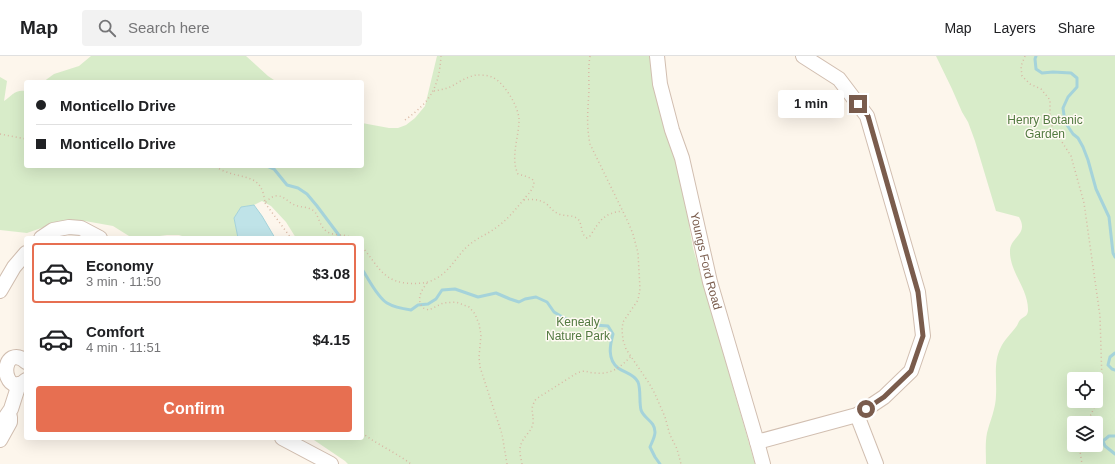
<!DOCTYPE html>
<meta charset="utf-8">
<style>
:root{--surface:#fff;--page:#f2f2f2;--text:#202124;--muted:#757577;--line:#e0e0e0;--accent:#e76f51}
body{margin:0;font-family:Helvetica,sans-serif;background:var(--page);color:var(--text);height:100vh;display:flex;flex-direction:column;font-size:15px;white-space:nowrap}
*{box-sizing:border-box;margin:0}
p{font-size:13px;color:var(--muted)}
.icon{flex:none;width:22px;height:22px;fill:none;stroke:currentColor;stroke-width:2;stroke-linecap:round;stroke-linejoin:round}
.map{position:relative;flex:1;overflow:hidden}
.sheet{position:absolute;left:24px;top:180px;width:340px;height:204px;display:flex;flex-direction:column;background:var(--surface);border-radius:4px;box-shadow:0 4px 16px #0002}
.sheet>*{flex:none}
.hud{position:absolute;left:24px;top:24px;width:340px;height:88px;border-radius:4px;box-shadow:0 4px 16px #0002;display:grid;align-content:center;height:88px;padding:0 12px;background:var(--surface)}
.controls{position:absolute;left:1067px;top:316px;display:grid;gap:8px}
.controls a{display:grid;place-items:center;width:36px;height:36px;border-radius:4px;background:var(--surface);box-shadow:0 4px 16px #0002;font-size:20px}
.end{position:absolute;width:18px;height:18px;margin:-9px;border:5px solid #7a5c4d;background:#fff;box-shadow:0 0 0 2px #fff}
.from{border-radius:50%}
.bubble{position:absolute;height:28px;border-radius:4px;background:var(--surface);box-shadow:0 4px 16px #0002;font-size:13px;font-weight:700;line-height:28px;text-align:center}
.hud b{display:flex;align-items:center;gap:14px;height:38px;font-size:15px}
.hud b+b{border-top:1px solid var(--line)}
.hud i{width:10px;height:10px;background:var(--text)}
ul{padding:7px 0 0;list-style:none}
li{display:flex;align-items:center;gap:12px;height:60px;margin:0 8px 6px;padding:0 4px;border:2px solid transparent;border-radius:4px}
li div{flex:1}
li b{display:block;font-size:15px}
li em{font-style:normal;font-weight:700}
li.on{border-color:var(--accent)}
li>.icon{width:36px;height:36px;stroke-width:1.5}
.primary-button{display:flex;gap:8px;margin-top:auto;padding:8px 12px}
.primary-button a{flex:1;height:46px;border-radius:4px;background:var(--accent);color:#fff;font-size:16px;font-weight:700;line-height:46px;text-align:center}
header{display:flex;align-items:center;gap:24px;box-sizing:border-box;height:56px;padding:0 20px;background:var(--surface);border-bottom:1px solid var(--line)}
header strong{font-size:19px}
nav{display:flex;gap:22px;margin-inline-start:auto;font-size:14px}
.search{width:280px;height:36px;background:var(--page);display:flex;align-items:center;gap:10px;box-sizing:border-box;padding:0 14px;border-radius:4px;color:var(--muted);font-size:15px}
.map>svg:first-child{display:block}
.green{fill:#d8ecc9;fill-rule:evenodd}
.water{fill:#bfe3e8;stroke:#a5d3da}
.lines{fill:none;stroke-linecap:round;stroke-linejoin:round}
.stream{stroke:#a5d3da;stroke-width:3}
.minor-casing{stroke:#d1beb0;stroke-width:16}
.path{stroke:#d9b8a5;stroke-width:1.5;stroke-dasharray:1 3;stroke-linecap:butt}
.minor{stroke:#fff;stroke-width:14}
.route{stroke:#7a5c4d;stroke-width:5}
.labels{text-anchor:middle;stroke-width:3;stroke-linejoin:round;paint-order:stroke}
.park-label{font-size:12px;fill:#537a41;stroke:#fffaf3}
.street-label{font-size:12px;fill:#7a5c4d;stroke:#fffaf3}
</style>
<header>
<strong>Map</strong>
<div class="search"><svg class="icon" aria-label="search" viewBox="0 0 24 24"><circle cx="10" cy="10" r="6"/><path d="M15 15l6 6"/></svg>Search here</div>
<nav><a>Map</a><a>Layers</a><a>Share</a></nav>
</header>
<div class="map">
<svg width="1115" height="408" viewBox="0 0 1115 408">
<rect width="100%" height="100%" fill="#fdf6ec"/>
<!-- green -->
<g class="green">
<path d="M91 0H246L268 20 277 26H43L54 18 79 10Z"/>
<path d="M437 0H651L686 145 690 175 693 192 755 408H348L345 405 311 382H362V182H296L286 166 271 150 262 145 254 149 241 151 234 162 238 182H188L179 179H167L145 182 135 181 129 180 113 170 85 165 66 166 44 171 27 177 0 174V21L7 25 4 45C11 40 16 33 25 35L26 36V110H362V67L389 72H398L406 69 415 62 425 50Z"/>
<path d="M936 0H1115V408H986C986 398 985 387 987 377 990 365 996 352 996 339 997 323 993 306 1001 291 1004 284 1011 278 1016 271 1018 269 1018 266 1020 264 1024 260 1027 261 1028 255 1029 233 1009 216 1010 194 1011 181 1029 178 1019 161L996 155 975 85 968 66 962 56 952 33ZM1074 323H1096V345H1074ZM1074 367H1096V389H1074Z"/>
</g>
<!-- water -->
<path class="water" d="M254 149 262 160 275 182H238L234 162 241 151Z"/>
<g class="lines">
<!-- stream -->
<g class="stream">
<path d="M1036 0 1035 3 1036 13 1042 17 1053 16 1071 17 1077 22V31L1068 41 1063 52 1065 66 1073 78 1078 82 1083 91 1088 104 1096 133 1109 161 1113 197 1115 201"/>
<path d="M267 110 274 113 287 129 298 132 307 138 317 150 341 182"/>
<path d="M362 213C368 222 377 241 387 247 392 250 404 253 411 254L418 249 428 248 436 243 442 234 455 233 478 241 496 237 510 243 519 246 525 243 536 241 547 246 554 256 564 262 580 268 608 270 613 278C610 289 607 303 618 312 625 317 634 318 638 326 641 333 639 346 641 354 644 363 655 365 655 376 655 381 652 386 650 391L655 401 660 408"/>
<path d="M1115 297 1110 301 1108 309 1112 313 1115 314"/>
<path d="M1115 380H1109L1103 385 1105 390 1115 398"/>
</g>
<!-- minor casing -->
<g class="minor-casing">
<g id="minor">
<path id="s1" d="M657 0 660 28 672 74 682 102 710 226 757 386 763 408"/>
<path d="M41 182 53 174 69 171 81 172 100 182"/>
<path d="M0 235 14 211 26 197"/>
<path d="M26 306C22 302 17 300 12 302 0 309 8 340 26 324"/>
<path d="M857 359 876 408"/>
<path d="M0 369 11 353 19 328"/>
<path d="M282 382 331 408"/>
<path d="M0 384 10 366V361"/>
<path d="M757 386 857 359 884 341 911 315 923 280 918 236 867 60 839 23 803 0"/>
</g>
</g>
<!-- path -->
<g class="path">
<path d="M590 0C588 12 589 23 589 34 588 54 586 68 590 88L628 166 633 178 638 197 640 233 638 244 623 266 622 274 623 284 626 293 636 308 649 327 655 338 665 361 670 379 677 393 681 408"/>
<path d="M1025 0 1021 10 1022 20 1030 28 1041 33 1050 44V60L1053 74 1062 86 1071 100 1084 147 1100 260 1102 326 1099 341 1087 367"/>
<path d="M405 64C430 46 439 32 441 0"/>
<path d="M0 78 26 83"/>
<path d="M216 110C218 112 221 114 224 115 245 124 262 117 265 147 269 143 273 139 279 140 285 141 289 147 295 149 301 152 309 150 315 156 319 162 320 170 326 175 334 181 344 177 352 182"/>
<path d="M524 144C531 143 539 143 545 147 550 150 552 155 557 157 563 161 572 158 578 163 583 169 580 178 587 182L590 180C600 165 603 157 623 155"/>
<path d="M265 147 291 182"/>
<path d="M362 191C376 206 381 224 405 227 416 228 427 228 437 222 451 214 457 199 469 189 477 182 488 178 497 171 508 163 516 153 524 143 529 137 534 133 534 125L532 123 528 121 518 118C510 102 519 81 519 64 519 51 504 26 492 21 487 19 481 19 477 19 468 20 459 26 452 30 446 33 440 34 434 35"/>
<path d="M427 227C421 235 416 243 423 252L429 254 443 247 456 246 469 251 475 258 479 268 481 279 479 301 480 311 494 354 502 378 507 408"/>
<path d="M362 377C378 389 395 396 411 408"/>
<path d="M1079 389 1082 408"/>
<path d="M522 408C521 402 518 393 522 386 525 379 532 375 533 367 534 356 529 354 536 343L577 317C587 313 586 317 595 317 611 319 621 311 631 300"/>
</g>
<!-- minor -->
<use href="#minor" class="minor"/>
</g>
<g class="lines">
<!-- route -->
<path class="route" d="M858 48 868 60 918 236 923 280 911 315 884 341 866 353"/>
</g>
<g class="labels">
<!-- park labels -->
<g class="park-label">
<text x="1045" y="68">Henry Botanic<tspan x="1045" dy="14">Garden</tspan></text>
<text x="578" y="270">Kenealy<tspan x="578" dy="14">Nature Park</tspan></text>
</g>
<!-- street labels -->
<g class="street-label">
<text dy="4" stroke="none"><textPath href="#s1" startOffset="211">Youngs Ford Road</textPath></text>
</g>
</g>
</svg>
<div class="controls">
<a><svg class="icon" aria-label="locate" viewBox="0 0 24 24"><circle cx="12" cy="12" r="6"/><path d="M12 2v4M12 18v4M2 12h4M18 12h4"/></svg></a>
<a><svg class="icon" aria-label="layers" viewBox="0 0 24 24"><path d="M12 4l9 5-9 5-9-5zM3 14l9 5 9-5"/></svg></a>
</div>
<i class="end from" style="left:866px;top:353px"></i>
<i class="end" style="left:858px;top:48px"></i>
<div class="bubble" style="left:778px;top:34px;width:66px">1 min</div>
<div class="hud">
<b><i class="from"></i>Monticello Drive</b>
<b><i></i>Monticello Drive</b>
</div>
<section class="sheet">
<ul>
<li class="on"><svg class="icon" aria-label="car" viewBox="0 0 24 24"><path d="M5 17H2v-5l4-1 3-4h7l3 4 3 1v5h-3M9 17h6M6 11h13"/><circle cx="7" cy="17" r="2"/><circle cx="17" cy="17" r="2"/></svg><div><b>Economy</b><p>3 min · 11:50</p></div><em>$3.08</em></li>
<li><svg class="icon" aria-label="car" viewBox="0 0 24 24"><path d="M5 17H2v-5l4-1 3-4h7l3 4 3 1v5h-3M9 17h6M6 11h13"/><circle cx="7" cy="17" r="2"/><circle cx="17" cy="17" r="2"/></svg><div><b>Comfort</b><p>4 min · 11:51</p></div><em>$4.15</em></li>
</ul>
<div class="primary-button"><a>Confirm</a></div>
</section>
</div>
